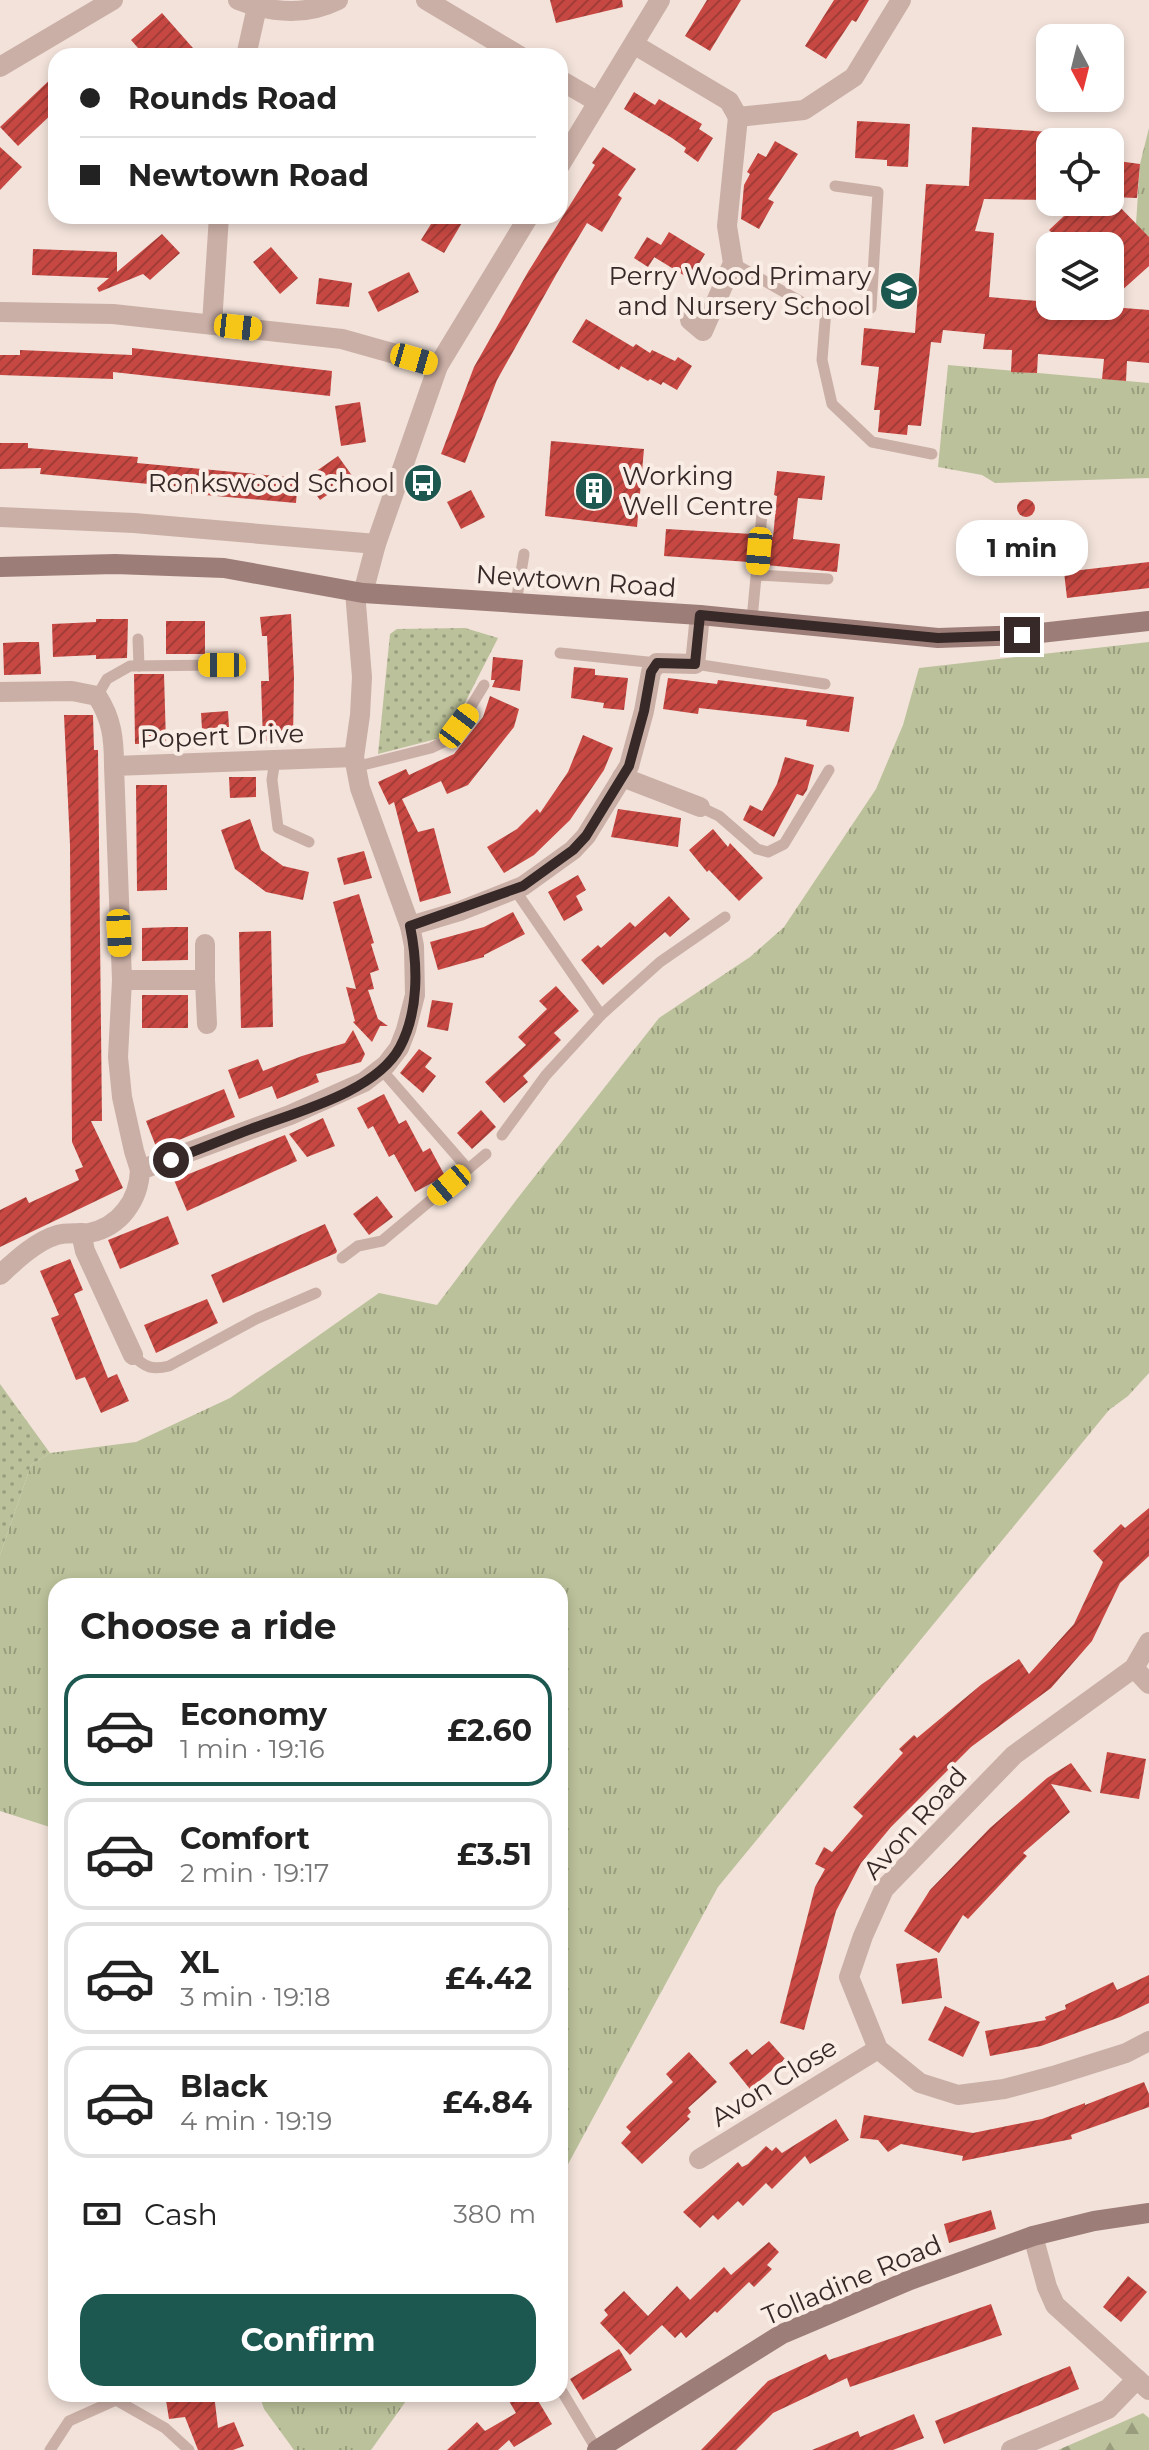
<!DOCTYPE html>
<meta charset="utf-8">
<style>
:root{--surface:#fff;--page:#f6f6f6;--text:#222;--muted:#767676;--line:#e0e0e0;--accent:#1c5850}
body{margin:0;font-family:Montserrat,sans-serif;background:var(--page);color:var(--text);height:100vh;display:flex;flex-direction:column;font-size:30px;white-space:nowrap}
*{box-sizing:border-box;margin:0}
p{font-size:26px;color:var(--muted)}
.icon{flex:none;width:44px;height:44px;fill:none;stroke:currentColor;stroke-width:2;stroke-linecap:round;stroke-linejoin:round}
.map{position:relative;flex:1;overflow:hidden}
.panel{position:absolute;left:48px;top:1578px;width:520px;height:824px;display:flex;flex-direction:column;background:var(--surface);border-radius:24px;box-shadow:0 4px 12px #0003}
.panel>*{flex:none}
.top-card{position:absolute;left:48px;top:48px;width:520px;height:176px;border-radius:24px;box-shadow:0 4px 12px #0003;display:grid;align-content:center;height:176px;padding:0 32px;background:var(--surface)}
.needle{width:52px;rotate:173deg}
.buttons{position:absolute;left:1036px;top:24px;display:grid;gap:16px}
.buttons a{display:grid;place-items:center;width:88px;height:88px;border-radius:16px;background:var(--surface);box-shadow:0 4px 12px #0003;font-size:40px}
.end{position:absolute;width:36px;height:36px;margin:-18px;border:10px solid #362927;background:#fff;box-shadow:0 0 0 4px #fff}
.from{border-radius:50%}
.bubble{position:absolute;height:56px;border-radius:24px;background:var(--surface);box-shadow:0 4px 12px #0003;font-size:26px;font-weight:700;line-height:56px;text-align:center}
.car{position:absolute;width:24px;height:48px;margin:-24px -12px;border-radius:10px;box-shadow:0 0 6px 2px #0007;background:linear-gradient(#f5c518 24%,#345 0 40%,#f5c518 0 76%,#345 0 86%,#f5c518 0)}
.top-card b{display:flex;align-items:center;gap:28px;height:76px;font-size:30px}
.top-card b+b{border-top:2px solid var(--line)}
.top-card i{width:20px;height:20px;background:var(--text)}
ul{padding:0;list-style:none}
li{display:flex;align-items:center;gap:24px;height:112px;margin:0 16px 12px;padding:0 16px;border:4px solid var(--line);border-radius:24px}
li div{flex:1}
li b{display:block;font-size:30px}
li em{font-style:normal;font-weight:700}
li.on{border-color:var(--accent)}
li>.icon{width:72px;height:72px;stroke-width:1.5}
h2{padding:0 32px;font-size:36px;line-height:96px}
.pay{display:flex;align-items:center;gap:20px;height:88px;padding:0 32px;font-size:30px}
.pay p{margin-inline-start:auto}
.button{display:flex;gap:16px;margin-top:auto;padding:16px 32px}
.button a{flex:1;height:92px;border-radius:24px;background:var(--accent);color:#fff;font-size:32px;font-weight:700;line-height:92px;text-align:center}
.map>svg:first-child{display:block}
.grass{fill:url(#grass-dots)}
.forest{fill:url(#forest-firs)}
.park{fill:url(#park-tufts)}
.building{fill:url(#building-hatch)}
.lines{fill:none;stroke-linecap:round;stroke-linejoin:round}
.lane{stroke:#caafa6;stroke-width:11}
.street{stroke:#caafa6;stroke-width:20}
.secondary{stroke:#9d7d77;stroke-width:20}
.route{stroke:#362927;stroke-width:10}
.labels{text-anchor:middle;stroke-width:8;stroke-linejoin:round;paint-order:stroke}
.poi-label{font-size:26px;fill:#362927;stroke:#f9ede6;text-anchor:end}
.street-label{font-size:26px;fill:#362927;stroke:#f9ede6}
</style>
<div class="map">
<svg width="1149" height="2450" viewBox="0 0 1149 2450">
<defs>
<pattern id="grass-dots" width="8" height="8" patternUnits="userSpaceOnUse" patternTransform="scale(2)"><rect width="8" height="8" fill="#bbc19a"/><path d="M2 2h.1M6 6h.1" fill="none" stroke="#999d7e" stroke-width="1.8" stroke-linecap="round"/></pattern>
<pattern id="forest-firs" width="22" height="20" patternUnits="userSpaceOnUse" patternTransform="scale(2)"><rect width="22" height="20" fill="#bbc19a"/><path d="M5 1l3.5 6h-7zM16 11l3.5 6h-7z" fill="#999d7e"/></pattern>
<pattern id="park-tufts" width="24" height="20" patternUnits="userSpaceOnUse" patternTransform="scale(2)"><rect width="24" height="20" fill="#bbc19a"/><path d="M3 7l-1-3M5 7V3M7 7l1-3M15 17l-1-3M17 17v-4M19 17l1-3" fill="none" stroke="#999d7e"/></pattern>
<pattern id="building-hatch" width="6" height="6" patternUnits="userSpaceOnUse" patternTransform="scale(2)"><rect width="6" height="6" fill="#c74842"/><path d="M-1 1l2-2M0 6l6-6M5 7l2-2" fill="none" stroke="#a23c37"/></pattern>
</defs>
<rect width="100%" height="100%" fill="#f2e2da"/>
<!-- grass -->
<g class="grass">
<path d="M465 628 498 638 448 736 378 754 390 634 397 629Z"/>
<path d="M0 1384 50 1453 31 1465 0 1555Z"/>
</g>
<!-- forest -->
<path class="forest" d="M1143 2413 1149 2418V2450H1058Z"/>
<!-- park -->
<g class="park">
<path d="M1149 128V237L1136 224 1140 164Z"/>
<path d="M948 365 1149 383V478L995 483 982 475 938 467Z"/>
<path d="M1149 642V1373L1128 1396 1109 1410 718 1887 560 2179V1586H56V1829L0 1811V1555L31 1465 50 1453 136 1442 230 1398 379 1293 437 1305 517 1199 659 1018 750 957 784 927 876 789 903 725 919 668Z"/>
<path d="M259 2394H411L371 2450H294L264 2409Z"/>
</g>
<!-- building -->
<g class="building">
<path d="M550 0H622L623 7 556 23Z"/>
<path d="M707 0H741L710 51 685 36Z"/>
<path d="M834 0H869L856 22 852 20 826 59 805 46Z"/>
<path d="M162 13 200 56H145L131 40Z"/>
<path d="M56 74V110L18 146 0 127Z"/>
<path d="M634 92 655 105 659 99 702 124 699 129 713 138 698 162 684 152 686 148 672 138 624 109Z"/>
<path d="M857 121 910 124 908 167 887 166V160L855 158Z"/>
<path d="M972 127 1050 132V200L984 199 975 231 994 233 989 297 1050 302V306H1099L1149 310V363L1127 361 1126 381 1102 379 1104 359 1038 354 1037 373 1011 372 1012 350 983 349 985 334 943 330 941 343 931 342 921 426 908 425 907 435 878 432 880 410H874L879 367 861 365 864 328 915 333 926 184 969 186Z"/>
<path d="M775 141 798 154 768 199 774 202 759 229 741 219 744 185 750 174 747 172 758 153 766 157Z"/>
<path d="M0 147 22 167 0 190Z"/>
<path d="M603 147 636 169 618 195 622 198 602 232 587 223 557 273 497 380 465 463 441 454 474 367 528 272 595 165 592 163Z"/>
<path d="M1110 160 1140 164 1137 198 1110 197Z"/>
<path d="M1079 202H1115L1149 237V266L1110 301V246H1065L1049 230Z"/>
<path d="M436 216H466L444 253 421 240Z"/>
<path d="M669 232 705 254 690 279 654 257 657 253 648 267 634 258 647 237 661 245Z"/>
<path d="M162 234 180 253 150 280 143 274 99 292 97 288 109 278 32 275 33 249 117 252V272Z"/>
<path d="M271 247 298 278 280 294 253 262Z"/>
<path d="M409 272 419 292 378 312 368 292Z"/>
<path d="M319 278 352 283 349 307 316 304Z"/>
<path d="M586 319 633 347 636 344 650 353 652 350 675 361 678 357 692 366 677 390 663 382 661 385 650 379 648 381 621 366 619 370 572 342Z"/>
<path d="M132 348 332 371 330 396 113 372V379L0 375V355H20V350L132 355Z"/>
<path d="M360 402 366 442 341 446 335 406Z"/>
<path d="M551 441 644 449 637 527 545 516Z"/>
<path d="M0 443H28V448L138 457 137 463 298 478 296 503 148 490 149 484 40 474 41 468 0 469Z"/>
<path d="M338 456 353 477 320 500 305 479Z"/>
<path d="M777 471 825 476 822 500 798 498 793 539 840 544 837 572 766 565 768 536 773 537 777 496 774 495Z"/>
<path d="M471 490 485 517 461 529 447 502Z"/>
<circle cx="1026" cy="508" r="9"/>
<path d="M666 529 752 534 749 562 664 556Z"/>
<path d="M1149 562V588L1067 598 1064 572Z"/>
<path d="M291 614 294 676 293 740 263 741 261 681H269L267 636H262L260 617Z"/>
<path d="M96 619H128L127 658 96 659V655L53 657 52 624 96 622Z"/>
<rect x="166" y="621" width="39" height="33"/>
<path d="M21 642H39L41 674 4 675 3 643Z"/>
<path d="M493 657 523 660 520 691 492 687 495 680H491Z"/>
<path d="M574 667 595 669V675L628 678 624 710 603 708 604 703 571 698Z"/>
<path d="M134 674H164L166 743 135 744Z"/>
<path d="M668 678 717 684 718 680 854 697 849 732 806 726 807 720 699 708 698 714 663 709Z"/>
<path d="M490 696 519 709 514 727 468 785 447 794 441 781 402 799 418 832 434 828 451 893 420 902 394 802 389 805 378 782 406 769 409 775 454 754 483 717Z"/>
<path d="M228 711 229 727 202 729 201 713Z"/>
<path d="M64 715H93L94 750H98L102 1121H91L123 1188 0 1247V1210L26 1197 29 1203 79 1180 75 1170 83 1167 72 1142 70 845Z"/>
<path d="M583 735 613 748 604 770 570 820 534 855 504 873 487 847 517 829 537 809 540 813 568 772Z"/>
<path d="M785 757 814 765 807 790 803 796 797 794 774 837 743 820 750 805 762 811 777 784Z"/>
<path d="M229 777H256V797L230 798Z"/>
<path d="M136 785H167V890L137 891Z"/>
<path d="M618 809 681 818 678 847 611 837Z"/>
<path d="M250 819 261 850 283 866 309 872 303 900 266 892 235 869 221 830Z"/>
<path d="M713 829 728 847 730 843 763 878 739 901 709 870 707 872 689 850Z"/>
<path d="M364 851 372 878 344 885 337 858Z"/>
<path d="M578 875 586 890 576 896 583 910 564 921 548 892Z"/>
<path d="M359 894 374 943 371 944 379 970 370 973 374 989 368 990 378 1019 388 1026H380L372 1042 353 1022 355 1021 346 987 356 989 333 902Z"/>
<path d="M669 896 690 919 670 937 665 932 603 985 581 960 598 945 601 948 630 922 635 927Z"/>
<path d="M513 912 525 934 484 955V957L438 970 430 942 484 927Z"/>
<path d="M172 927H188V960L142 961V928Z"/>
<path d="M271 931 273 1027 241 1028 239 932Z"/>
<path d="M556 986 579 1011 554 1033 561 1040 523 1076 528 1082 504 1103 485 1082 526 1045 518 1037 547 1009 539 1001Z"/>
<rect x="142" y="995" width="46" height="33"/>
<path d="M432 1000 453 1003 448 1031 427 1027Z"/>
<path d="M353 1030 365 1054 361 1062 316 1074 319 1082 277 1099 272 1086 239 1099 228 1070 258 1059 263 1071 302 1056 345 1043Z"/>
<path d="M419 1049 432 1058 425 1067 436 1076 423 1093 400 1073Z"/>
<path d="M224 1089 235 1117 157 1149 146 1121Z"/>
<path d="M384 1094 399 1124 406 1120 423 1152 430 1148 445 1176 415 1192 394 1154 389 1157 373 1126 368 1129 357 1108Z"/>
<path d="M481 1110 496 1127 472 1149 457 1133Z"/>
<path d="M323 1118 335 1146 307 1157 289 1134Z"/>
<path d="M285 1135 297 1161 187 1211 174 1180Z"/>
<path d="M377 1196 393 1217 369 1235 353 1214Z"/>
<path d="M168 1216 179 1244 120 1269 108 1240Z"/>
<path d="M325 1224 337 1251 336 1253 223 1303 211 1275Z"/>
<path d="M70 1259 83 1290 74 1294 108 1378 117 1374 129 1401 101 1413 85 1377 76 1380 51 1318 59 1315 40 1271Z"/>
<path d="M207 1299 218 1323 156 1353 144 1325Z"/>
<path d="M1149 1508V1556L1120 1583 1092 1641 1051 1688 971 1747 891 1827 861 1863 836 1911 804 2030 780 2023 815 1887 825 1869 815 1864 824 1847 832 1852 863 1816 853 1807 903 1753 899 1749 914 1735 917 1738 982 1684 1019 1659 1029 1674 1074 1624 1103 1562 1093 1551 1121 1524 1125 1528Z"/>
<path d="M1107 1752 1146 1759 1139 1799 1100 1793Z"/>
<path d="M1071 1763 1092 1792 1051 1784 1070 1812 1023 1853 1027 1856 968 1919 963 1915 939 1953 904 1931 930 1890 990 1828 1047 1778Z"/>
<path d="M937 1958 942 1998 902 2004 896 1964Z"/>
<path d="M1149 1975V2003L1120 2017 1041 2046 990 2056 985 2031 1046 2020 1045 2017 1066 2009 1065 2005 1113 1982 1117 1990Z"/>
<path d="M945 2006 980 2022 963 2057 928 2040Z"/>
<path d="M769 2041 785 2059 750 2089 729 2063 747 2049 752 2055Z"/>
<path d="M689 2052 717 2082 688 2108 691 2112 687 2116 690 2119 642 2164 621 2143 631 2132 626 2127 673 2082 666 2074Z"/>
<path d="M1144 2082 1149 2094V2107L1071 2135 1072 2139 962 2161 963 2156 901 2144 888 2152 878 2140 860 2138 864 2115 973 2133 1042 2119 1085 2103V2105Z"/>
<path d="M836 2119 849 2140 810 2164 805 2156 772 2189 766 2183 743 2206 738 2201 718 2220 713 2215 700 2228 683 2212 738 2162 742 2167 748 2164 766 2146 772 2151 776 2147 782 2153Z"/>
<path d="M991 2210 996 2229 949 2243 944 2224Z"/>
<path d="M769 2242 779 2252 767 2265 772 2269 754 2287 749 2282 717 2313 715 2311 686 2338 681 2332 675 2338 662 2325 630 2355 600 2323 608 2315 604 2310 624 2291 648 2316 677 2286 690 2300 724 2267 731 2275Z"/>
<path d="M1128 2276 1147 2292 1121 2322 1103 2307Z"/>
<path d="M991 2304 1002 2335 850 2387 847 2378 773 2413 736 2450H701L768 2381 826 2354 829 2360Z"/>
<path d="M619 2349 632 2370 583 2400 570 2379Z"/>
<path d="M1070 2366 1079 2389 944 2444 935 2421Z"/>
<path d="M214 2394 218 2428 234 2422 244 2446 233 2450H198L185 2417 169 2419 166 2400Z"/>
<path d="M505 2394H534L552 2424 514 2447 509 2440 498 2450H447L477 2422 485 2431 516 2413Z"/>
<path d="M914 2414 924 2438 893 2450H812L858 2431 860 2437Z"/>
</g>
<g class="lines">
<!-- lane -->
<g class="lane">
<path d="M733 263 805 304 826 309 871 308 878 192 835 186"/>
<path d="M826 309 822 360 832 404 872 442 932 454"/>
<path d="M757 575 828 579"/>
<path d="M516 603 524 554"/>
<path d="M752 619 763 503"/>
<path d="M138 639 139 666"/>
<path d="M560 653 657 663"/>
<path d="M695 664 825 684"/>
<path d="M97 696 107 679 130 666 222 665"/>
<path d="M275 759 272 780 278 828 309 842"/>
<path d="M355 767 431 748 452 738 484 685"/>
<path d="M700 807 719 816 757 849 768 852 784 844 829 770"/>
<path d="M515 890 601 1015 660 962 725 917"/>
<path d="M381 1069 468 1169"/>
<path d="M502 1135 546 1075 601 1015"/>
<path d="M342 1258 358 1246 382 1241 486 1154"/>
<path d="M133 1355C145 1368 153 1370 169 1366L256 1319 316 1293"/>
<path d="M560 2388 597 2450"/>
<path d="M50 2450 69 2421 116 2400 165 2428 189 2450"/>
</g>
<!-- street -->
<g class="street">
<path d="M238 0C271 13 306 16 338 0"/>
<path d="M426 0 520 56"/>
<path d="M635 45 729 101 738 117 804 110 854 77 901 0"/>
<path d="M246 56 257 7"/>
<path d="M0 67 113 0"/>
<path d="M560 80 598 102"/>
<path d="M560 165 660 0"/>
<path d="M0 312 113 314 342 339 438 366"/>
<path d="M690 320 703 331 733 263 727 226 738 117"/>
<path d="M212 324 219 216"/>
<path d="M0 517 134 523 376 544"/>
<path d="M363 593 376 544 438 366 529 216"/>
<path d="M0 692 72 691 97 696C112 719 114 739 114 766"/>
<path d="M622 777 700 807"/>
<path d="M410 926 460 911 523 886 573 850 586 836 629 766 644 711 651 672 657 663 695 664 700 615"/>
<path d="M122 980H205V944"/>
<path d="M205 980 207 1024"/>
<path d="M140 1170 134 1151 122 1097 118 1057 122 980 114 766 354 757"/>
<path d="M81 1233 85 1251 133 1355"/>
<path d="M0 1275C15 1261 36 1241 57 1235 67 1232 78 1234 89 1233 120 1227 139 1200 140 1170L290 1115 364 1082 386 1065 399 1048 406 1030 415 995 414 946 410 926 360 788 354 757 360 715 362 677 355 592"/>
<path d="M1149 1642 1134 1668 1014 1755 884 1889 863 1936 849 1977 878 2049 920 2083 958 2095 1004 2089 1053 2076 1126 2053 1149 2041"/>
<path d="M1134 1668 1149 1684"/>
<path d="M699 2159 878 2049"/>
<path d="M1033 2236 1047 2287 1055 2305 1149 2390"/>
<path d="M1011 2450 1108 2409 1137 2379"/>
</g>
<!-- secondary -->
<g class="secondary">
<path d="M0 567 115 564 224 568 363 593 700 615 938 638 1022 635 1149 621"/>
<path d="M597 2450 782 2334 910 2280 1033 2236 1094 2221 1149 2213"/>
</g>
</g>
<g class="lines">
<!-- route -->
<path class="route" d="M171 1160C198 1150 224 1139 251 1129 296 1112 376 1092 400 1047 419 1011 418 965 410 926L523 886 573 850 586 836 629 766 644 711 651 672 657 663 695 664 700 615 938 638 1022 635"/>
</g>
<!-- icons -->
<defs>
<g id="school-disc" transform="scale(2)"><circle r="9.5" fill="#1c5850" stroke="#f9ede6"/><path d="M0-5L7-2L0 1L-7-2ZM-4 1L0 2.5L4 1V4Q0 6-4 4Z" fill="#fff"/></g>
<g id="bus-disc" transform="scale(2)"><circle r="9.5" fill="#1c5850" stroke="#f9ede6"/><path d="M-5-6H5V4H4V6H2V4H-2V6H-4V4H-5ZM-3.5-4V0h7V-4ZM-3.5 1.2v1.5H-2V1.2ZM2 1.2v1.5H3.5V1.2Z" fill="#fff"/></g>
<g id="building-disc" transform="scale(2)"><circle r="9.5" fill="#1c5850" stroke="#f9ede6"/><path d="M-4-6H4V6H1V3H-1V6H-4ZM-2.5-4.3h1.7v1.8h-1.7ZM.8-4.3h1.7v1.8H.8ZM-2.5-1h1.7V.8h-1.7ZM.8-1h1.7V.8H.8Z" fill="#fff"/></g>
</defs>
<g fill-rule="evenodd">
<use href="#school-disc" x="899" y="291"/>
<use href="#bus-disc" x="423" y="483"/>
<use href="#building-disc" x="594" y="491"/>
</g>
<g class="labels">
<!-- poi labels -->
<g class="poi-label">
<text x="871" y="285">Perry Wood Primary<tspan x="871" dy="30">and Nursery School</tspan></text>
<text x="622" y="485" text-anchor="start">Working<tspan x="622" dy="30">Well Centre</tspan></text>
<text x="395" y="492">Ronkswood School</text>
</g>
<!-- street labels -->
<g class="street-label">
<text transform="translate(576 581) rotate(4)" y="9">Newtown Road</text>
<text transform="translate(222 736) rotate(-2)" y="9">Popert Drive</text>
<text transform="translate(915 1823) rotate(-48)" y="9">Avon Road</text>
<text transform="translate(774 2082) rotate(-32)" y="9">Avon Close</text>
<text transform="translate(852 2280) rotate(-23)" y="9">Tolladine Road</text>
</g>
</g>
</svg>
<div class="buttons">
<a><svg class="needle" viewBox="-14 -14 28 28"><path d="M0-13l5 13h-10z" fill="#e53935"/><path d="M0 13l5-13h-10z" fill="#767676"/></svg></a>
<a><svg class="icon" aria-label="locate" viewBox="0 0 24 24"><circle cx="12" cy="12" r="6"/><path d="M12 2v4M12 18v4M2 12h4M18 12h4"/></svg></a>
<a><svg class="icon" aria-label="layers" viewBox="0 0 24 24"><path d="M12 4l9 5-9 5-9-5zM3 14l9 5 9-5"/></svg></a>
</div>
<i class="end from" style="left:171px;top:1160px"></i>
<i class="end" style="left:1022px;top:635px"></i>
<div class="bubble" style="left:956px;top:520px;width:132px">1 min</div>
<i class="car" style="left:238px;top:327px;rotate:96deg"></i>
<i class="car" style="left:414px;top:359px;rotate:106deg"></i>
<i class="car" style="left:759px;top:551px;rotate:185deg"></i>
<i class="car" style="left:222px;top:665px;rotate:270deg"></i>
<i class="car" style="left:459px;top:726px;rotate:37deg"></i>
<i class="car" style="left:119px;top:933px;rotate:177deg"></i>
<i class="car" style="left:449px;top:1185px;rotate:230deg"></i>
<div class="top-card">
<b><i class="from"></i>Rounds Road</b>
<b><i></i>Newtown Road</b>
</div>
<section class="panel">
<h2>Choose a ride</h2>
<ul>
<li class="on"><svg class="icon" aria-label="car" viewBox="0 0 24 24"><path d="M5 17H2v-5l4-1 3-4h7l3 4 3 1v5h-3M9 17h6M6 11h13"/><circle cx="7" cy="17" r="2"/><circle cx="17" cy="17" r="2"/></svg><div><b>Economy</b><p>1 min · 19:16</p></div><em>£2.60</em></li>
<li><svg class="icon" aria-label="car" viewBox="0 0 24 24"><path d="M5 17H2v-5l4-1 3-4h7l3 4 3 1v5h-3M9 17h6M6 11h13"/><circle cx="7" cy="17" r="2"/><circle cx="17" cy="17" r="2"/></svg><div><b>Comfort</b><p>2 min · 19:17</p></div><em>£3.51</em></li>
<li><svg class="icon" aria-label="car" viewBox="0 0 24 24"><path d="M5 17H2v-5l4-1 3-4h7l3 4 3 1v5h-3M9 17h6M6 11h13"/><circle cx="7" cy="17" r="2"/><circle cx="17" cy="17" r="2"/></svg><div><b>XL</b><p>3 min · 19:18</p></div><em>£4.42</em></li>
<li><svg class="icon" aria-label="car" viewBox="0 0 24 24"><path d="M5 17H2v-5l4-1 3-4h7l3 4 3 1v5h-3M9 17h6M6 11h13"/><circle cx="7" cy="17" r="2"/><circle cx="17" cy="17" r="2"/></svg><div><b>Black</b><p>4 min · 19:19</p></div><em>£4.84</em></li>
</ul>
<div class="pay"><svg class="icon" aria-label="cash" viewBox="0 0 24 24"><path d="M3 7h18v10H3z"/><circle cx="12" cy="12" r="2"/></svg>Cash<p>380 m</p></div>
<div class="button"><a>Confirm</a></div>
</section>
</div>
